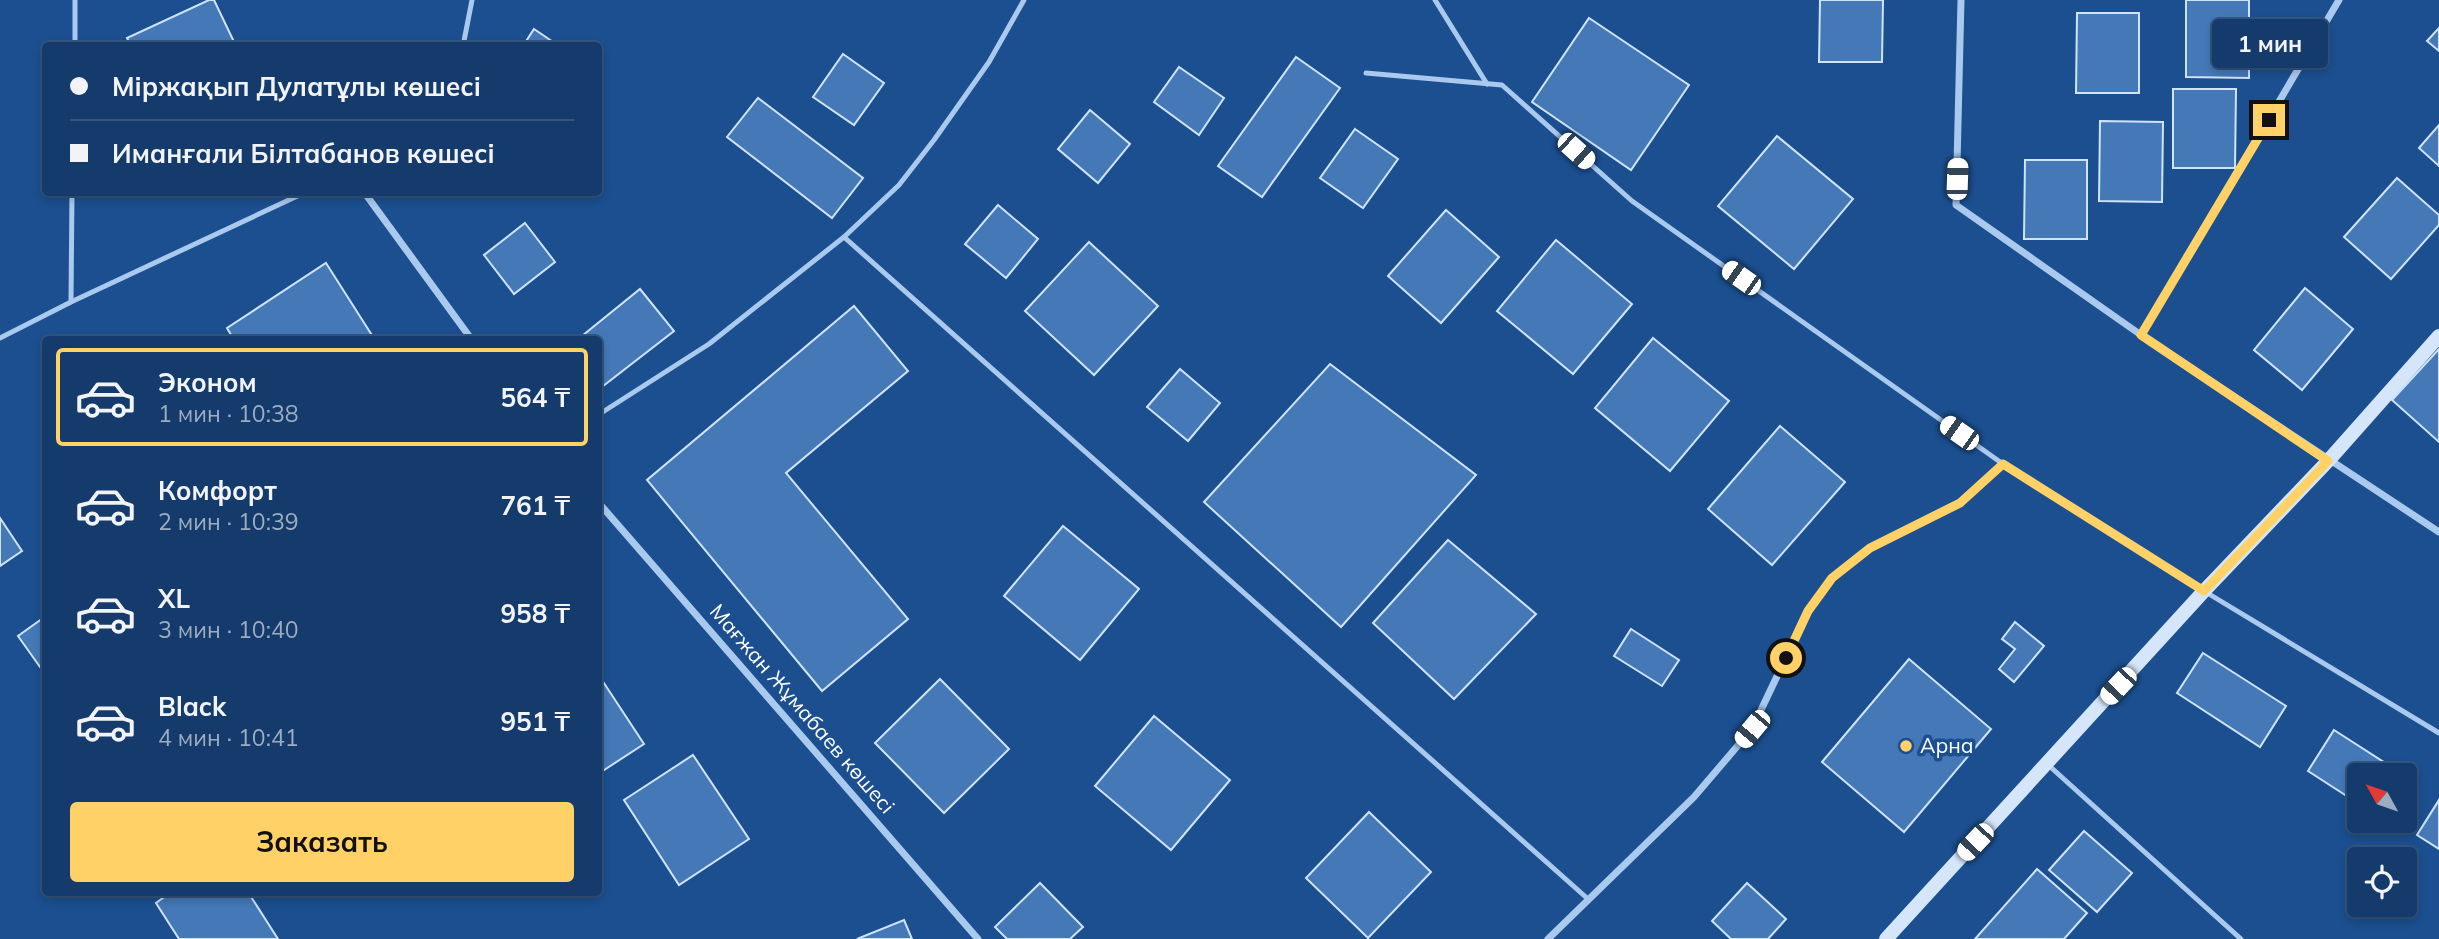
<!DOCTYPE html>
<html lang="ru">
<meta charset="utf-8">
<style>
:root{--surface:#143b6b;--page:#214673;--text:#f1f3f6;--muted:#9dadc1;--line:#33557e;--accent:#ffd166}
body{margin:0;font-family:Mulish,sans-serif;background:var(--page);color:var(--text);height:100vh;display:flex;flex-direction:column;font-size:26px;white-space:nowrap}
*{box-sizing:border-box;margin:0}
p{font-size:23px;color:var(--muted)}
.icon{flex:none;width:38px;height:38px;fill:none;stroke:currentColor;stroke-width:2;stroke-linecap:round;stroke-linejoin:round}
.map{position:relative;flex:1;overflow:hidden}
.details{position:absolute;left:42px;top:336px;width:560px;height:560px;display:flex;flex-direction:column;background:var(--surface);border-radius:7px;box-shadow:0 4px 10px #0003,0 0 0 2px var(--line)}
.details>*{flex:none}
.top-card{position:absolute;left:42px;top:42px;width:560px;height:154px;border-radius:7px;box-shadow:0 4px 10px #0003,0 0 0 2px var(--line);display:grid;align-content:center;height:154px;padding:0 28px;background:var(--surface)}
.needle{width:46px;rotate:310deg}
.buttons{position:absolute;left:2347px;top:763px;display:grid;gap:14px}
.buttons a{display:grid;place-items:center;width:70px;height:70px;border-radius:7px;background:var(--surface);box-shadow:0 4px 10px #0003,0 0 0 2px var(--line);font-size:35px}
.end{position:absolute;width:32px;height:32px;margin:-16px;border:9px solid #ffd166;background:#111;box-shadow:0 0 0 4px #111}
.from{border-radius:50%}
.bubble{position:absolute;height:49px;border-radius:7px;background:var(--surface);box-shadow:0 4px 10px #0003,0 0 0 2px var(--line);font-size:23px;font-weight:700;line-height:49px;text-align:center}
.car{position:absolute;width:21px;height:42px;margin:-21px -10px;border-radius:9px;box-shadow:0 0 5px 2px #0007;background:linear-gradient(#fff 24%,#345 0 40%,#fff 0 76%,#345 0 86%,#fff 0)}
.top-card b{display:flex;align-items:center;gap:24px;height:66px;font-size:26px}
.top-card b+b{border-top:2px solid var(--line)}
.top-card i{width:18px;height:18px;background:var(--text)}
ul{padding:12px 0 0;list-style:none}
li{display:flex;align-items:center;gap:21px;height:98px;margin:0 14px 10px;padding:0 14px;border:4px solid transparent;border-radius:7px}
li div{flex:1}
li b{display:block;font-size:26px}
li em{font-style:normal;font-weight:700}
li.active{border-color:var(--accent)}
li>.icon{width:63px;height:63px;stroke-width:1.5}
.cta{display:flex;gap:14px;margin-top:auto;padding:14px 28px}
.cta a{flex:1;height:80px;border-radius:7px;background:var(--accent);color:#111;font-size:28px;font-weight:700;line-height:80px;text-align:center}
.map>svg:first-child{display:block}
.building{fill:#4478b7;stroke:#cfe3fa;stroke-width:2}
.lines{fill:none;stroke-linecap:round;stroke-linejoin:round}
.lane{stroke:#a9c9ee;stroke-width:5}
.street{stroke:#a9c9ee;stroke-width:7}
.secondary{stroke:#d6e6fa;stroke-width:14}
.route{stroke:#ffd166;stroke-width:9}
.poi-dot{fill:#ffd166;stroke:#1b4f8f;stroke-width:2.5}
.labels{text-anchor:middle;stroke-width:7;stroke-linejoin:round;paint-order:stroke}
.street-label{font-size:21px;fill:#fff;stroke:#1b4f8f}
.poi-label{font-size:21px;fill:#fff;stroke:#1b4f8f;text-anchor:start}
</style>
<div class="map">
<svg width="2439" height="939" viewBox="0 0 2439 939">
<rect width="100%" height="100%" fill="#1b4f8f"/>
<!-- building -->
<g class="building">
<path d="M209 0H214L236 46H131L127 38Z"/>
<path d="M1820 0H1883L1882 62H1819Z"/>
<path d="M2186 0H2249V78L2186 77Z"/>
<path d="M2077 13H2139V93H2076Z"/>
<path d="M1589 18 1689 85 1631 170 1532 102Z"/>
<path d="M2439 28V51L2427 41Z"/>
<path d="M534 29 559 46H523Z"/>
<path d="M843 54 884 83 854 125 813 97Z"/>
<path d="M1296 57 1340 88 1262 197 1218 166Z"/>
<path d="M1179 67 1224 98 1199 135 1154 102Z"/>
<path d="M2173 89H2236L2235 168H2173Z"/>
<path d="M758 98 863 178 832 218 727 137Z"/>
<path d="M1090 110 1130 144 1098 183 1058 149Z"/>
<path d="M2100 121 2163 122 2162 202 2099 201Z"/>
<path d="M2439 125V166L2419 148Z"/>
<path d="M1355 129 1398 159 1363 208 1320 178Z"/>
<path d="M1777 136 1853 199 1794 269 1718 206Z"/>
<path d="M2025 160H2087V239H2024Z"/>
<path d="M2397 178 2439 215V225L2391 279 2344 237Z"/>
<path d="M998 205 1038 239 1006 278 965 244Z"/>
<path d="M1446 210 1499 257 1441 323 1388 276Z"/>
<path d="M525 223 555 262 514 294 484 255Z"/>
<path d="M1556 240 1632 304 1573 374 1497 311Z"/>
<path d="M1089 242 1158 306 1094 375 1025 311Z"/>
<path d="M326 263 375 340H234L227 328Z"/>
<path d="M2305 288 2353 329 2302 390 2254 350Z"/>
<path d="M640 289 674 331 598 390V340H577Z"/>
<path d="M854 306 908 371 786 473 908 619 822 691 647 480Z"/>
<path d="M1653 338 1729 401 1670 471 1595 408Z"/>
<path d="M2439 349V442L2392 400Z"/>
<path d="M1330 364 1476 475 1341 627 1204 502Z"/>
<path d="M1180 369 1220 403 1188 441 1147 407Z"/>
<path d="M1780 426 1845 482 1772 565 1708 509Z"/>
<path d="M0 518 22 551 0 566Z"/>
<path d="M1063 526 1139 589 1080 660 1004 596Z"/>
<path d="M1448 540 1536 614 1454 699 1373 623Z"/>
<path d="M46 616V663L40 667 18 636Z"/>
<path d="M2015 622 2044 646 2014 682 1999 669 2015 649 2002 639Z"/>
<path d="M1631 629 1679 660 1662 686 1614 656Z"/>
<path d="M2203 653 2286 706 2260 747 2177 693Z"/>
<path d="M1909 659 1991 729 1904 832 1822 762Z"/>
<path d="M598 674 644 744 598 774Z"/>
<path d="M940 679 1009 749 944 813 875 743Z"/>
<path d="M1154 716 1230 780 1171 850 1095 786Z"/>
<path d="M2334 730 2404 775H2359V804L2308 771Z"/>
<path d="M693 755 749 839 679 885 624 800Z"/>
<path d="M2404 776 2417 784 2404 804Z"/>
<path d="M2439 800V849L2417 835Z"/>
<path d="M1369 812 1431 872 1368 938 1306 878Z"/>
<path d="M2084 831 2132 873 2097 912 2049 870Z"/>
<path d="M2037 869 2087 913 2064 939H1975Z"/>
<path d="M1040 883 1083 927 1070 939H1007L995 927Z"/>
<path d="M1747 883 1786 919 1768 939H1731L1712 921Z"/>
<path d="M171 892H248L278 939H179L156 903Z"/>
<path d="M904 920 912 939H857Z"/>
</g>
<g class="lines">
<!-- lane -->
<g class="lane">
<path d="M1435 0 1487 84"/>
<path d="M75 46V0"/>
<path d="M461 46 464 41 472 0"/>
<path d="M1366 73 1502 85 1632 201 2003 464 2204 591 2439 733"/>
<path d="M844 237 899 185 934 140 989 62 1024 0"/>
<path d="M71 302 72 192"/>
<path d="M0 338 71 302 306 192"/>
<path d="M598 415 709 344 844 237 1588 899"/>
<path d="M2046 763 2241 939"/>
</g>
<!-- street -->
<g class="street">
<path d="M1961 0 1956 205 2141 335 2439 532"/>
<path d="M364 192 472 340"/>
<path d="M2141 335 2339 0"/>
<path d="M598 502 978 939"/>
<path d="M1548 939 1694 797 1752 729 1808 611 1832 578 1870 548 1960 503 2003 464"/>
</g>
<!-- secondary -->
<path class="secondary" d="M1886 939 2204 591 2328 461 2439 336"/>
</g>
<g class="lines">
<!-- route -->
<path class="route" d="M1786 658 1808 611 1832 578 1870 548 1960 503 2003 464 2204 591 2328 461 2141 335 2269 120"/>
</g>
<!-- markers -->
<circle class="poi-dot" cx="1906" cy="746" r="7"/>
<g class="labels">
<!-- street labels -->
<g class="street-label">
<text transform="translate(802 709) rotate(49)" y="7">Мағжан Жұмабаев көшесі</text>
</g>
<!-- poi labels -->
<g class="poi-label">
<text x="1920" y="753">Арна</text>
</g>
</g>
</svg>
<div class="buttons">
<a><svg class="needle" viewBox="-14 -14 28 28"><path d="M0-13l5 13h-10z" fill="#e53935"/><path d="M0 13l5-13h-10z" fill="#9dadc1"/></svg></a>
<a><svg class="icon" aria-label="locate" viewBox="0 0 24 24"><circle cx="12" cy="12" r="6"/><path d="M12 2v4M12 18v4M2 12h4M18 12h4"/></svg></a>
</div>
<i class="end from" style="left:1786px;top:658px"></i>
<i class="end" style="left:2269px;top:120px"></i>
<div class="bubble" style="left:2212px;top:19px;width:116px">1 мин</div>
<i class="car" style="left:1576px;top:151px;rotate:132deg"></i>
<i class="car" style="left:1957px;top:179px;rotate:2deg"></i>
<i class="car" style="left:1741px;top:278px;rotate:305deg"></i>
<i class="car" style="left:1959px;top:433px;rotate:305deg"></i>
<i class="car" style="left:2118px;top:686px;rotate:223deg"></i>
<i class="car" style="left:1752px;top:729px;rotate:220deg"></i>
<i class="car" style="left:1975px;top:842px;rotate:223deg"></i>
<div class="top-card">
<b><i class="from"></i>Міржақып Дулатұлы көшесі</b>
<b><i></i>Иманғали Білтабанов көшесі</b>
</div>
<section class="details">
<ul>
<li class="active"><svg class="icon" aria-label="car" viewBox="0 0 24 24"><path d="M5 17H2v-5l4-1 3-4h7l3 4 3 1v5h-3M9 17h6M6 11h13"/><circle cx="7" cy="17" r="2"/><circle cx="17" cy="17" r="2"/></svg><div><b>Эконом</b><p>1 мин · 10:38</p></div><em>564 ₸</em></li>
<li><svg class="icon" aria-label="car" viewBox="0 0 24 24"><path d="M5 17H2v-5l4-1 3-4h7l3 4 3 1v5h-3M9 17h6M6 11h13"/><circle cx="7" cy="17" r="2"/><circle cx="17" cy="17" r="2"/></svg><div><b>Комфорт</b><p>2 мин · 10:39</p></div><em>761 ₸</em></li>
<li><svg class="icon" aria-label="car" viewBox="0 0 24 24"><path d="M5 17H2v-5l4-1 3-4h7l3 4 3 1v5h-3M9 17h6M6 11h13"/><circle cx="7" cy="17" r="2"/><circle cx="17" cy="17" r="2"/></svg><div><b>XL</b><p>3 мин · 10:40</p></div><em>958 ₸</em></li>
<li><svg class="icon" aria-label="car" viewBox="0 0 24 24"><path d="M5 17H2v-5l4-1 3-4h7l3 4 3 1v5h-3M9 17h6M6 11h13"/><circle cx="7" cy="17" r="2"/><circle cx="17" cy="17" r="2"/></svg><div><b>Black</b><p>4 мин · 10:41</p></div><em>951 ₸</em></li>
</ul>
<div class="cta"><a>Заказать</a></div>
</section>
</div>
